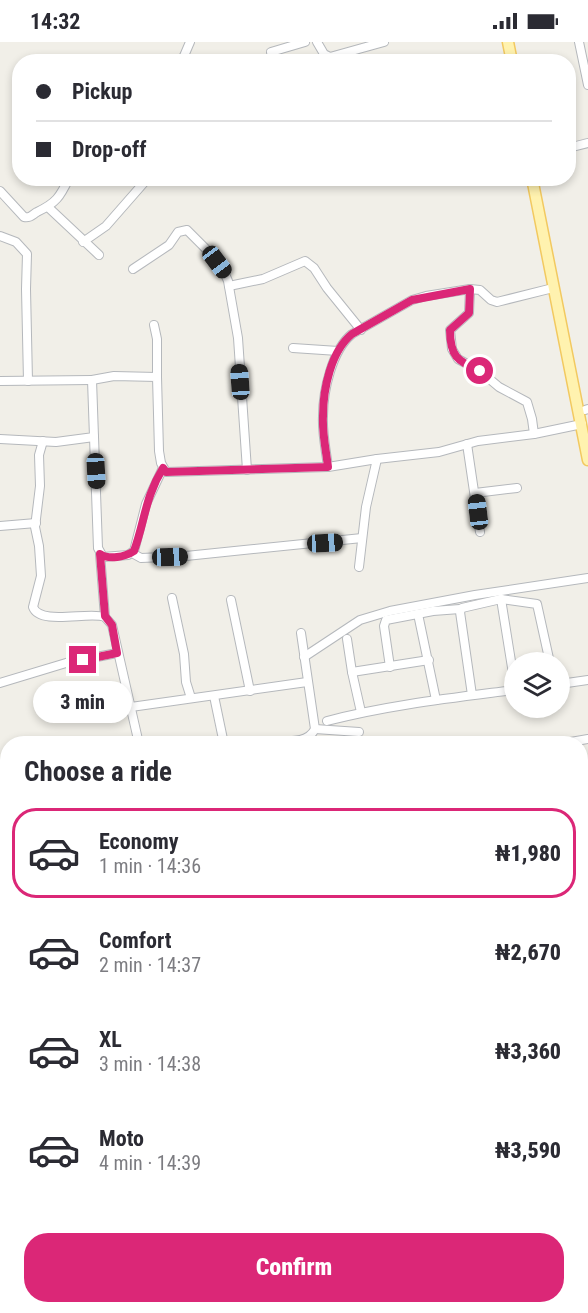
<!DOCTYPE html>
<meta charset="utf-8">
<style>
:root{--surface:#fff;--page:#f7f7f7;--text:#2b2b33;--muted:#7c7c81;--line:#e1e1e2;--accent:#db2777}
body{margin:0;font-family:"Roboto Condensed",sans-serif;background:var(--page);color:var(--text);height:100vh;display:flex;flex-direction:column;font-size:22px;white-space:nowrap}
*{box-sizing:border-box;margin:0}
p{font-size:20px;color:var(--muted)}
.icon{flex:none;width:33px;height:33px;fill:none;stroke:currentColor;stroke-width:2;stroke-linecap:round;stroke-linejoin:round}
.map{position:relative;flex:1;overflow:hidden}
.drawer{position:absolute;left:0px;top:694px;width:588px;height:578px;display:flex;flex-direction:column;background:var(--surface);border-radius:24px 24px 0 0;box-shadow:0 3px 9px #0003}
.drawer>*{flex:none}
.banner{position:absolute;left:12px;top:12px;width:564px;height:132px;border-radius:24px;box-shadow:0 3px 9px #0003;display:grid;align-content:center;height:132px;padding:0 24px;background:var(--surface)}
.fabs{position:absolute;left:504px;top:610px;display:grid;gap:12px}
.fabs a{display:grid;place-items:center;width:66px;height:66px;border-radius:50%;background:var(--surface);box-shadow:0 3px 9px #0003;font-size:30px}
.end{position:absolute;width:27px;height:27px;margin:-14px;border:8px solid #db2777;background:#fff;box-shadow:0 0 0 3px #fff}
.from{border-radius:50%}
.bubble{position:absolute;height:42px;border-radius:21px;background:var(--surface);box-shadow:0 3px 9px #0003;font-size:20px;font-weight:800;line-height:42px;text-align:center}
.car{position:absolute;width:18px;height:36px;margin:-18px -9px;border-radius:8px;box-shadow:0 0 4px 2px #0007;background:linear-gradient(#222 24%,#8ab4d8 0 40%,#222 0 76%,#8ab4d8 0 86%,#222 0)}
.banner b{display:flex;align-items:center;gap:21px;height:57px;font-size:22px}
.banner b+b{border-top:2px solid var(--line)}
.banner i{width:15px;height:15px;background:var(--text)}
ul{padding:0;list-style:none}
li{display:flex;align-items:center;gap:18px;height:90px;margin:0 12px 9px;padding:0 12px;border:3px solid transparent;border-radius:24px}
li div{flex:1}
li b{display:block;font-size:22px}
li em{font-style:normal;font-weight:800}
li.current{border-color:var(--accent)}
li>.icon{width:54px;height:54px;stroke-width:1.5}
h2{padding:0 24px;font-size:27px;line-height:72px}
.cta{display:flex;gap:12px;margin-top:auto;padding:12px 24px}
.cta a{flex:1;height:69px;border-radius:24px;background:var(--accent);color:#fff;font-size:24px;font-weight:800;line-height:69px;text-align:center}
.status{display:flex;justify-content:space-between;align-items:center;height:42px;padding:0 30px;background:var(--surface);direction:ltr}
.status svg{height:16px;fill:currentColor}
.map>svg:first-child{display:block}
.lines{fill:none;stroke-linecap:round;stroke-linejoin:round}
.minor-casing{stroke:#b5b8bc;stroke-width:10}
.major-casing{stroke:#f2c960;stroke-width:13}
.minor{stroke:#fff;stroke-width:8}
.major{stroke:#fff2af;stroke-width:10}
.route{stroke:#db2777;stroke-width:8}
</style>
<div class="status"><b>14:32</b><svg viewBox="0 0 49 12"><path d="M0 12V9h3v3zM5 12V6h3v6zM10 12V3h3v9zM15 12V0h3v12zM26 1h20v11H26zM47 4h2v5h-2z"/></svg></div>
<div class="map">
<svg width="588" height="1271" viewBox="0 0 588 1271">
<rect width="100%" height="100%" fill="#f1efe8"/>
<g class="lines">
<!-- minor casing -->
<g class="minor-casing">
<g id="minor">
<path d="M317 0 324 12 330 15 384 0"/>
<path d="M579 0 588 43"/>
<path d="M271 10 305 0"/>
<path d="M179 20 184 14 190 0"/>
<path d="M568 106 588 101"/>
<path d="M0 149 24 175C31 176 32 173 37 170 56 161 60 155 69 136"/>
<path d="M49 166 99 213"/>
<path d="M0 194 16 200 27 212 26 247 28 339"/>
<path d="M83 200 106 184 148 136"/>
<path d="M133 227 169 203 178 190 187 188 208 209 225 232 228 239 238 296 247 428"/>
<path d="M229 244 263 237 305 219 314 226 327 246 361 288"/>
<path d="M470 247 469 271 450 288 452 307 458 317 480 329 499 345 527 360 532 377 534 392"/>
<path d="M154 283 157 297V335"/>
<path d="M293 306 338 309"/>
<path d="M0 339 92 338"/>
<path d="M585 368 588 367"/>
<path d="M94 395 98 506 103 515 128 513 134 509 146 462 163 426"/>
<path d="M0 397 56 400 94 395 92 338 114 334 157 335 159 409 161 421 166 430 328 425 377 417 439 410 478 399 534 392 582 382"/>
<path d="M43 399 39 413 40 444 35 485 39 504 41 534 33 565C40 584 89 569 105 575"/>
<path d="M467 402 480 490"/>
<path d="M328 425C326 408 322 391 323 374 323 349 332 308 352 292L412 258 426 254 470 247 480 248 491 258 497 260 553 246"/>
<path d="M475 451 517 446"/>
<path d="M0 484 36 481"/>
<path d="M132 511 141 516 186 514 362 496"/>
<path d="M100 512 105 575 112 583 139 702"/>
<path d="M359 525 366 465 377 417"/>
<path d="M172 556 184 612 186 640 191 656"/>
<path d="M501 557 514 638"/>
<path d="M231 558 250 649"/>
<path d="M418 572 436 658"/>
<path d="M347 597 352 630 361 670"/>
<path d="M304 615 360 578 390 569 475 553 588 536"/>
<path d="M390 625 384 584 386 578 433 569 460 567"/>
<path d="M352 630 429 618"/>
<path d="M0 641 66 621 117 611"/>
<path d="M560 642 588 638"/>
<path d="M472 653 460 570 462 566 501 557 537 562 550 621"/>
<path d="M214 654 224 702"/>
<path d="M131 665 307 640"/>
<path d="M327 679C388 663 452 656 514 648"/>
<path d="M315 687 359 690"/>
<path d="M257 702C274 695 305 707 315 687L301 591"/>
<path d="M559 702 588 697"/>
<path d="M0 761 8 759"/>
<path d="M580 828 588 826"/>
<path d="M0 842 8 851"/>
<path d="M580 895 588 893"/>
<path d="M580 960 588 958"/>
<path d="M0 984 8 983"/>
<path d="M580 1222 588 1220"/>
<path d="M278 1264 280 1271"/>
<path d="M444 1271 462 1264"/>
</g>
</g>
<!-- major casing -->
<g class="major-casing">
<g id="major">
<path d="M508 0 512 20"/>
<path d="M532 136 588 418"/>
<path d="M580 1009 588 1006"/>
<path d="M580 1017 588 1014"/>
<path d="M0 1192 8 1190"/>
<path d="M0 1206 8 1203"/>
</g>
</g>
<!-- minor -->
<use href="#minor" class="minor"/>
<!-- major -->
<use href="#major" class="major"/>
</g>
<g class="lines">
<!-- route -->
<path class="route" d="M83 618 117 611 112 583 105 574 100 512C109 518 125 515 134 509 145 479 145 455 163 426L166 430 328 425C326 408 322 391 323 374 323 347 331 309 352 292L412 258 470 247 469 271 450 288C450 314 457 319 480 329"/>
</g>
</svg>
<div class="fabs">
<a><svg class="icon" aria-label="layers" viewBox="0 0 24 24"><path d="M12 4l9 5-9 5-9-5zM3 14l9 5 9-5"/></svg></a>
</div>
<i class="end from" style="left:480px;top:329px"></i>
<i class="end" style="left:83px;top:618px"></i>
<div class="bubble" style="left:33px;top:639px;width:99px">3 min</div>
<i class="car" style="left:217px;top:220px;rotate:143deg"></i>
<i class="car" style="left:240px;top:340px;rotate:356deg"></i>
<i class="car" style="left:96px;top:429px;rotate:177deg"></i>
<i class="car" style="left:478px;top:470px;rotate:353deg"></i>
<i class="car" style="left:325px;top:501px;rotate:87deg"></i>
<i class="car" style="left:170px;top:515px;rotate:88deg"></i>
<div class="banner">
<b><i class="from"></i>Pickup</b>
<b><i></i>Drop-off</b>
</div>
<section class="drawer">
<h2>Choose a ride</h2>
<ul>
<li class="current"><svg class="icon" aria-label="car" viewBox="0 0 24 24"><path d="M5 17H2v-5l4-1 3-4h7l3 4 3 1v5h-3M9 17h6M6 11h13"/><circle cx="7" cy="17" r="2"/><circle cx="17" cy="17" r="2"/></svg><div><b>Economy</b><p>1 min · 14:36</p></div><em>₦1,980</em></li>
<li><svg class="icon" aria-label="car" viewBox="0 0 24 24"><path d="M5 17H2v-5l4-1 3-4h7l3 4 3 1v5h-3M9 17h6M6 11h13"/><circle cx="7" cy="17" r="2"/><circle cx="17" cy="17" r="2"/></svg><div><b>Comfort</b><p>2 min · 14:37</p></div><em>₦2,670</em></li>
<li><svg class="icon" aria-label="car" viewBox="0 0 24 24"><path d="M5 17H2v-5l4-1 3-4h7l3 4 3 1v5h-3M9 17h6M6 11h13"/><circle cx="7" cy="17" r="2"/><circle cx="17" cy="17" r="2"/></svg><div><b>XL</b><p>3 min · 14:38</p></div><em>₦3,360</em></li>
<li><svg class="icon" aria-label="car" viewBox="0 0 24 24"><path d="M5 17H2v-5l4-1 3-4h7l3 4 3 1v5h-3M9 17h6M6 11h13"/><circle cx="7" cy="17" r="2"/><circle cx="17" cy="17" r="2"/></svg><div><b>Moto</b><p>4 min · 14:39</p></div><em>₦3,590</em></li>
</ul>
<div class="cta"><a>Confirm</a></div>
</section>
</div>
